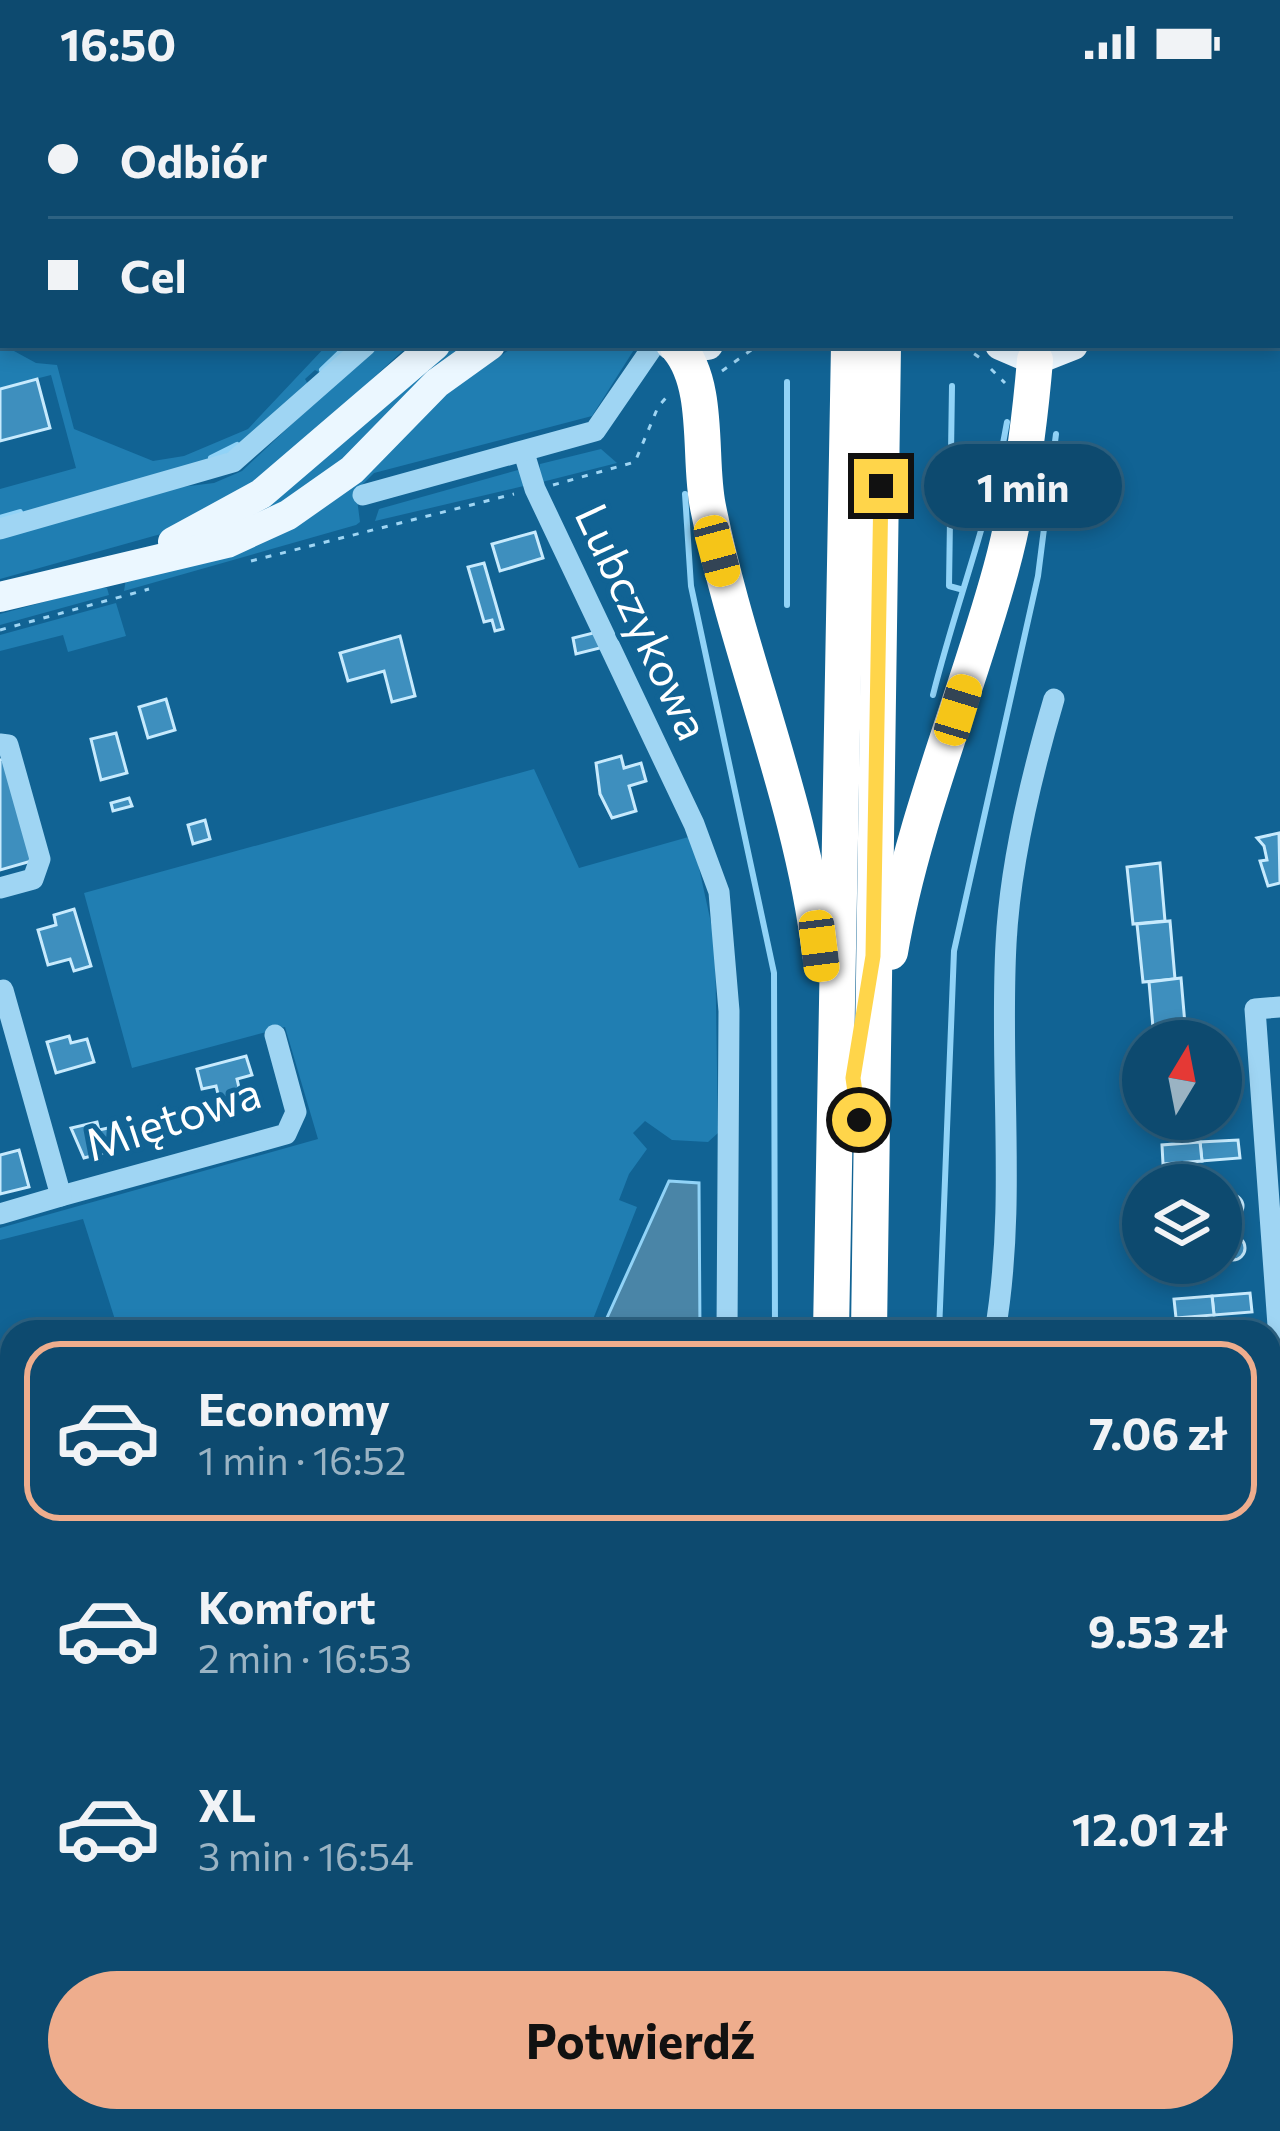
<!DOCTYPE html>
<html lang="pl">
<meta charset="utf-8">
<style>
:root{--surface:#0d4a6f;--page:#1b5477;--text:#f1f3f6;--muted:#9ab3c3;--line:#2d6282;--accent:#eead8d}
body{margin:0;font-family:Commissioner,sans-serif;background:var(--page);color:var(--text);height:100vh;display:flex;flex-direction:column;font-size:45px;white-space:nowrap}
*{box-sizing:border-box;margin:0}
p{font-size:39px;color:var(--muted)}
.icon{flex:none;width:66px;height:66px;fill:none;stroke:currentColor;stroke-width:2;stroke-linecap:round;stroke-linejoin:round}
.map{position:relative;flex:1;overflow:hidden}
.panel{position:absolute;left:0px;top:1236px;width:1281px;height:813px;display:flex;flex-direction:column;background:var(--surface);border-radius:36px 36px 0 0;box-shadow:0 6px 18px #0003,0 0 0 3px var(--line)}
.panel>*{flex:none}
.hud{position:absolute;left:0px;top:0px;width:1281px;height:264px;box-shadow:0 6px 18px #0003,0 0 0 3px var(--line);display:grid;align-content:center;height:264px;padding:0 48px;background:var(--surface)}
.needle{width:78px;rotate:10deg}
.tools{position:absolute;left:1122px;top:936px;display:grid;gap:24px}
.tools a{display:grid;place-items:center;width:120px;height:120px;border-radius:50%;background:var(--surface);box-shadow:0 6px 18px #0003,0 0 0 3px var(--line);font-size:60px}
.end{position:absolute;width:54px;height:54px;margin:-27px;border:15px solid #ffd54a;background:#111;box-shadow:0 0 0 6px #111}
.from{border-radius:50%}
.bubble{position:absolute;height:84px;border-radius:42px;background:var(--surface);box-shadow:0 6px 18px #0003,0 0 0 3px var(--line);font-size:39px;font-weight:700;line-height:84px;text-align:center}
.car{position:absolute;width:36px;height:72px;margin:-36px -18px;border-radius:15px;box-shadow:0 0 9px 3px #0007;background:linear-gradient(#f5c518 24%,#345 0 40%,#f5c518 0 76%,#345 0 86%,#f5c518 0)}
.hud b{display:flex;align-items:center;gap:42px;height:114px;font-size:45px}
.hud b+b{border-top:3px solid var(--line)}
.hud i{width:30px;height:30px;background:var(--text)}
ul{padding:21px 0 0;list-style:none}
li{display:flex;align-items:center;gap:36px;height:180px;margin:0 24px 18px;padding:0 24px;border:6px solid transparent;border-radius:36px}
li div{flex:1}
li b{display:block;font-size:45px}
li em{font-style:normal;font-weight:700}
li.current{border-color:var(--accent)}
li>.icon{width:108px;height:108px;stroke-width:1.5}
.button{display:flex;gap:24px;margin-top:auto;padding:24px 48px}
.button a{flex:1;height:138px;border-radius:72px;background:var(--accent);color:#111;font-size:48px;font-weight:700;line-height:138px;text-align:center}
.status{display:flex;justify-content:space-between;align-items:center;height:84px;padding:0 60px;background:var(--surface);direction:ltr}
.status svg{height:33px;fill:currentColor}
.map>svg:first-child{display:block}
.green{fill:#207eb2}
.water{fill:#4a85a7;stroke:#91d3f7;stroke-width:3}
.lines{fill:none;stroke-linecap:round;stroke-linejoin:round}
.stream{stroke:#91d3f7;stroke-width:6}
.building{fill:#3e8fbe;stroke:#c7eafd;stroke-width:3}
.path{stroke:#9fd5f3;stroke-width:3;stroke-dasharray:6 9;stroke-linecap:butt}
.minor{stroke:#9fd5f3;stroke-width:21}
.major{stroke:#ebf7ff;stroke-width:30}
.highway{stroke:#fff;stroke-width:36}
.route{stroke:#ffd54a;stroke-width:15}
.labels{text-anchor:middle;stroke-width:10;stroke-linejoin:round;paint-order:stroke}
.street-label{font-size:45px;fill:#fff;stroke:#116394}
</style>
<div class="status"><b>16:50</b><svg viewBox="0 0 49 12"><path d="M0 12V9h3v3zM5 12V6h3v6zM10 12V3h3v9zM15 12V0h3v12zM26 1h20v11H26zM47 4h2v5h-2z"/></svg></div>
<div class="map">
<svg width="1280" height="2047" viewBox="0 0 1280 2047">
<rect width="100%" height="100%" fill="#116394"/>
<!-- green -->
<g class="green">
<path d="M1066 0H1280V122L1278 3Z"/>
<path d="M0 253 3 261 36 279 57 281 74 345 153 377 184 372 248 345 327 261H355L322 290 315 286 305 295 309 302 222 374 0 437V405L76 384 51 291 0 304Z"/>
<path d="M376 261H409L282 378 193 441 0 495V452L181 403 214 399 242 387Z"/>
<path d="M454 261H469L302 415 220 444Z"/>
<path d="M516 261H637L592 332 374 389 356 407 360 438 356 441 124 507 126 495 214 471Z"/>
<path d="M601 365 617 379 538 399 540 380Z"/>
<path d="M518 386 528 401 375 437 379 425Z"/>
<path d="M95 504H107L109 511 0 541V530Z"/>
<path d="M116 519 126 552 68 568 63 551 0 567V551Z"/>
<path d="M534 685 579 784 692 752 715 857 718 1049 708 1058 672 1056 645 1037 633 1049 647 1065 629 1090 619 1116 637 1123 588 1248H100L117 1242 83 1135 0 1156V1144L318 1055 285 943 132 984 84 809Z"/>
<path d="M12 1272V1404L0 1407V1275Z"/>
<path d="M1269 1350 1280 1447V1509L1269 1510Z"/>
<path d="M1280 1639V2047H995V2037H1269V1655Z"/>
<path d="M326 2037H694L693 2047H329Z"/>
</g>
<!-- water -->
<path class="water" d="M669 1097 699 1099 700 1248H606V1236Z"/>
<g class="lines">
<!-- stream -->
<g class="stream">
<path d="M661 3V0"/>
<path d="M799 3V0"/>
<path d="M949 3V0"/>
<path d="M1025 3V0"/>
<path d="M1078 3V0"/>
<path d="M322 286 348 261"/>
<path d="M952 302 949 502 960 505"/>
<path d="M211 374 237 361"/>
<path d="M685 410 691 502 774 889 775 1248"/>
<path d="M0 434 20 428"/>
<path d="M787 521V298"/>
<path d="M933 611C956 519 991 431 1007 338"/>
<path d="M939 1248 954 867 1038 492 1056 350"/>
<path d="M766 2047 767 2037"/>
<path d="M907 2047V2037"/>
</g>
</g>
<!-- building -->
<g class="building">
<path d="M37 295 50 344 0 357V305Z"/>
<path d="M535 448 543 474 500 487 492 460Z"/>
<path d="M484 479 503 545 495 547 492 536 484 538 468 483Z"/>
<path d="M601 547 604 563 576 570 573 554Z"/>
<path d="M400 552 415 612 392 618 384 587 348 597 340 569Z"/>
<path d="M166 615 175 646 148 654 139 623Z"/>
<path d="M116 649 127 689 101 696 91 655Z"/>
<path d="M621 672 624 684 641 679 646 697 629 702 636 727 612 734 600 710 596 679Z"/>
<path d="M7 674 35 776 0 786V676Z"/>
<path d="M129 714 132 722 113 727 111 719Z"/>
<path d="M205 736 210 755 193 760 188 741Z"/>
<path d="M1279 749 1280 799 1268 802 1260 777 1267 776 1264 762 1257 754Z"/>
<path d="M1160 779 1165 837 1133 840 1127 783Z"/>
<path d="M74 825 91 882 74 887 70 875 48 881 38 846 56 841 54 831Z"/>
<path d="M1170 837 1175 895 1143 898 1137 840Z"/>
<path d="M1181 894 1186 952 1154 955 1149 898Z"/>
<path d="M69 952 71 959 87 955 94 978 56 989 47 958Z"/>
<path d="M246 972 252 991 237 995 242 1016 221 1022 216 1002 202 1005 197 985Z"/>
<path d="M97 1038 99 1046 108 1044 114 1066 84 1074 71 1044Z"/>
<path d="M1238 1056 1240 1074 1202 1077 1200 1058Z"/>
<path d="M1200 1058 1202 1077 1163 1080 1162 1061Z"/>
<path d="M19 1066 29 1103 0 1110V1071Z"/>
<circle cx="1232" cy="1122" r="11"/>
<circle cx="1233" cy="1164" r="12"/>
<path d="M1250 1209 1252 1228 1214 1231 1212 1212Z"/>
<path d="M1212 1212 1214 1231 1176 1234 1174 1215Z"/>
</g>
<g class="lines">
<!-- path -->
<g class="path">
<path d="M1278 212H1280"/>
<path d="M1278 223 1280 224"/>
<path d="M962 261 980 274"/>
<path d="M991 285 1005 299"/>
<path d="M722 287 758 261"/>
<path d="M553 401 635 378 658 323 670 309"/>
<path d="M251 477 514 410"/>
<path d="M0 546 149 505"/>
</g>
<!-- minor -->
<g class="minor">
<path d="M524 369 535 405 694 740 719 808 729 927 727 1248"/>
<path d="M363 411 595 347 654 261"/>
<path d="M0 445 233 378 366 261"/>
<path d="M0 660 8 661 40 775 33 795 0 804"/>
<path d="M1280 923 1255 925 1280 1269"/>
<path d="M61 1112 286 1050 296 1028 275 951"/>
<path d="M0 1130 61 1112 3 906"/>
<path d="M995 1248C1017 1119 999 991 1006 860 1010 779 1031 693 1054 615"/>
<path d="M1269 1287 1280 1286"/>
<path d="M712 2047V2037"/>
<path d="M972 2047V2037"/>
</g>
<!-- major -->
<g class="major">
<path d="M1278 137H1280"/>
<path d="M1278 170H1280"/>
<path d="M671 261H708"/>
<path d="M1000 261 1035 276 1073 261"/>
<path d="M173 458 261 410 435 261"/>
<path d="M0 513 227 459 288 431 352 386 437 299 490 261"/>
</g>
<!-- highway -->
<g class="highway">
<path d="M689 3 690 0"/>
<path d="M850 3V0"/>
<path d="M888 3V0"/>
<path d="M1048 3V0"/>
<path d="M678 263C711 302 698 375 708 423 738 573 802 718 820 870"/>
<path d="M890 868C912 738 966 613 1001 485 1020 416 1029 347 1035 276"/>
<path d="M831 1248 849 261"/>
<path d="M869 1248 883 261"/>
<path d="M817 2047V2037"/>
<path d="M851 2047V2037"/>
</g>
</g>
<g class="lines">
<!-- route -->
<path class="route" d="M859 1036 853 994 873 872 881 402"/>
</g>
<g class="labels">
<!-- street labels -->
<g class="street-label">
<text transform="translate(642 538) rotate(65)" y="16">Lubczykowa</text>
<text transform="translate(173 1035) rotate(-18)" y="16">Miętowa</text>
</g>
</g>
</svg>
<div class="tools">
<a><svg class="needle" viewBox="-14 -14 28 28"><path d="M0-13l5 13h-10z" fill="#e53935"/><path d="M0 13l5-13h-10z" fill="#9ab3c3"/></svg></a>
<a><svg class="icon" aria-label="layers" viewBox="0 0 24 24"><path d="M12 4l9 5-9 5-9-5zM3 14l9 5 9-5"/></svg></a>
</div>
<i class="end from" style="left:859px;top:1036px"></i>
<i class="end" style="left:881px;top:402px"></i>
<div class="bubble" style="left:924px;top:360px;width:198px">1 min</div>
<i class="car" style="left:717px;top:467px;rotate:165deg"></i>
<i class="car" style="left:958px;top:626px;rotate:17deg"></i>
<i class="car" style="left:819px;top:862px;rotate:173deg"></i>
<div class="hud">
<b><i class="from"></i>Odbiór</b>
<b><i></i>Cel</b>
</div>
<section class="panel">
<ul>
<li class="current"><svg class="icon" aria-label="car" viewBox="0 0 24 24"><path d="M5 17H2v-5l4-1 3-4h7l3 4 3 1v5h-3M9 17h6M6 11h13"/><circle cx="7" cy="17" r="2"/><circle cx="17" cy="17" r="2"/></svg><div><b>Economy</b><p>1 min · 16:52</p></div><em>7.06 zł</em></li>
<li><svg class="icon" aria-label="car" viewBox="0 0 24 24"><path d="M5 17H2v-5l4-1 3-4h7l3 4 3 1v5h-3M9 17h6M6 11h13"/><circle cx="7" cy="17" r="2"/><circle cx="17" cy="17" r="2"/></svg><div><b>Komfort</b><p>2 min · 16:53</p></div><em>9.53 zł</em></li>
<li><svg class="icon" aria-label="car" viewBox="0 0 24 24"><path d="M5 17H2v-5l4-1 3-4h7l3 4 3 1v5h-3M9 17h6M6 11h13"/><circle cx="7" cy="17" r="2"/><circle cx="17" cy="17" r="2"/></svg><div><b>XL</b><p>3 min · 16:54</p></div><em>12.01 zł</em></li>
</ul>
<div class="button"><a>Potwierdź</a></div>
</section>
</div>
